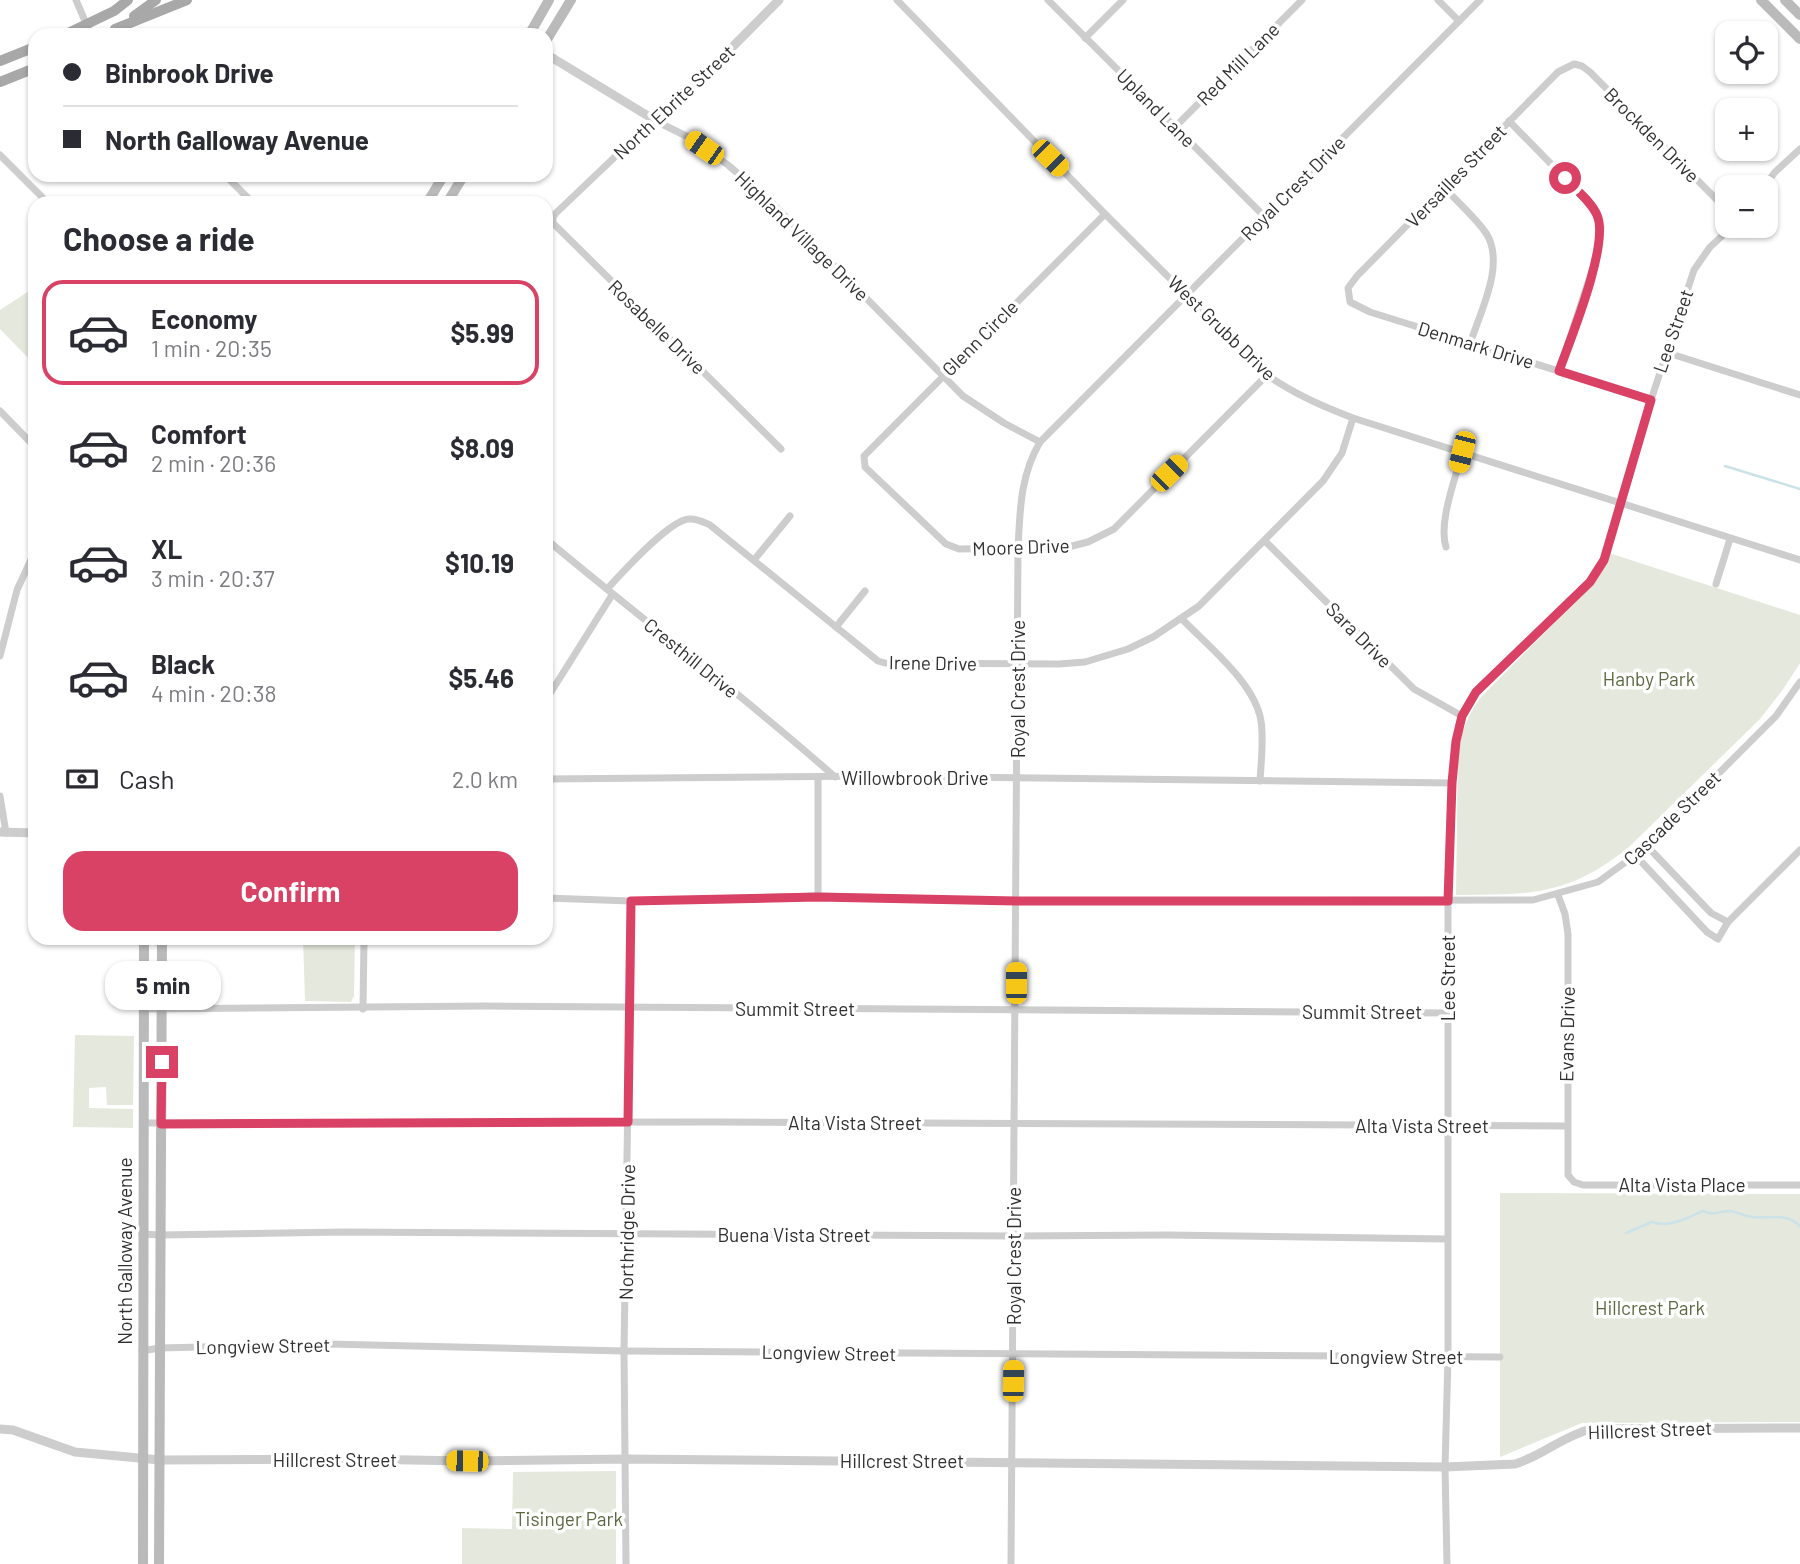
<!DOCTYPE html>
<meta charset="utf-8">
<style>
:root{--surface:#fff;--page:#f7f7f7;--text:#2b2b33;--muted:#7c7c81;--line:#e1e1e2;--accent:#d94165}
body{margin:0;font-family:Barlow,sans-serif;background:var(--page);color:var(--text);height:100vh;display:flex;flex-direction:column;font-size:26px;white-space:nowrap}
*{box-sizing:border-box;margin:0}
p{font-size:23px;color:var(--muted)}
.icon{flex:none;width:38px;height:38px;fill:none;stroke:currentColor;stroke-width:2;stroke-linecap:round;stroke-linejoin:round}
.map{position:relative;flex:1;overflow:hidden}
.sheet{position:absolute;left:28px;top:196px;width:525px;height:749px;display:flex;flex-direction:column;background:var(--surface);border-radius:21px;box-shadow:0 2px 5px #0004}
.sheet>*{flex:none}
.banner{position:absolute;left:28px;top:28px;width:525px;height:154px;border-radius:21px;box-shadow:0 2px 5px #0004;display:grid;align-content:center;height:154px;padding:0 35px;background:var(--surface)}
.fabs{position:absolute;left:1715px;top:21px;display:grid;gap:14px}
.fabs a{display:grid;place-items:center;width:63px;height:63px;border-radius:14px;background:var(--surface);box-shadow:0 2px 5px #0004;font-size:35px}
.end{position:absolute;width:32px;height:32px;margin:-16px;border:9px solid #d94165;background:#fff;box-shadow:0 0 0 4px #fff}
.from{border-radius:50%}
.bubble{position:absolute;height:49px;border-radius:21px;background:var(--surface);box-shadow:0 2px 5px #0004;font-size:23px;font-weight:700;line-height:49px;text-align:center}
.car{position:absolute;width:21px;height:42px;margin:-21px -10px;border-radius:9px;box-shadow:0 0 5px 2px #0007;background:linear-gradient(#f5c518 24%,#345 0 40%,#f5c518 0 76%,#345 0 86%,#f5c518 0)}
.banner b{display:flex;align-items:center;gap:24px;height:66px;font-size:26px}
.banner b+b{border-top:2px solid var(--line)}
.banner i{width:18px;height:18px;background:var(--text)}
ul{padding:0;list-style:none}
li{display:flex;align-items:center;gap:21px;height:105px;margin:0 14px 10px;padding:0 21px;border:4px solid transparent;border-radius:21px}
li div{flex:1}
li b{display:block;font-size:26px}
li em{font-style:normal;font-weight:700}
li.current{border-color:var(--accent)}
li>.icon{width:63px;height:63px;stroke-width:1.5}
h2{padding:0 35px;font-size:32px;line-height:84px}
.pay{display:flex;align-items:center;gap:18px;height:77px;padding:0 35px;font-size:26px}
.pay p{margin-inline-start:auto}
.primary-button{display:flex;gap:14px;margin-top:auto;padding:14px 35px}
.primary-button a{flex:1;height:80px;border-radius:21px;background:var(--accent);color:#fff;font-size:28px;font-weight:700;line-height:80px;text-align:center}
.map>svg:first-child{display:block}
.green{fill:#e5e9dd}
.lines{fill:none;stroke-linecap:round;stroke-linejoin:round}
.stream{stroke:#cae2e8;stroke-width:2.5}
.minor{stroke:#cdcdcd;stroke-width:7}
.tertiary{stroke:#cdcdcd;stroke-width:9}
.secondary{stroke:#bababa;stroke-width:10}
.primary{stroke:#a8a8a8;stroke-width:10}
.route{stroke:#d94165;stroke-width:9}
.labels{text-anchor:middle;stroke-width:7;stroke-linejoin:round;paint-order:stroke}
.street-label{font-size:19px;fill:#303030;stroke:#fff}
.park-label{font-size:19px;fill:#5a6940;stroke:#fff}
</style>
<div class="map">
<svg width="1800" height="1564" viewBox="0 0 1800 1564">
<rect width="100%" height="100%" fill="#fff"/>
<!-- green -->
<g class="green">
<path d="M35 287V365L0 329V310Z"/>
<path d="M1609 553 1800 615V663L1784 688 1760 719 1628 848C1566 897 1530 894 1456 895L1458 751C1462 730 1468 715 1481 697L1593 584 1602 571Z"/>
<path d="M303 938H355L354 996 351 1002 305 1001Z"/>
<path d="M75 1035 134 1036 133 1105H107L106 1087 89 1088V1108L133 1109V1128L73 1127Z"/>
<path d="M1500 1193 1800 1194V1422L1582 1423 1500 1457Z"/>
<path d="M616 1471V1564H462V1528L512 1529 513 1472Z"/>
</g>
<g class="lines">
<!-- stream -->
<g class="stream">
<path d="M1725 466 1800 489"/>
<path d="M1626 1233 1652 1222C1669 1228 1687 1218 1703 1211 1714 1216 1719 1211 1730 1211 1737 1212 1744 1216 1752 1217 1770 1219 1785 1212 1800 1226"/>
</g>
<!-- minor -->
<g class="minor">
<path d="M76 0 91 35"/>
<path d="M897 0 1105 214 1267 375C1294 394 1322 406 1353 418L1800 560"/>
<path d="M1048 0 1265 217"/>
<path d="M1438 0 1459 21"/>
<path d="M1085 38 1123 0"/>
<path d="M1509 121 1592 206 1601 227 1598 252 1559 371"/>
<path d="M1175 127 1302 0"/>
<path d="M0 155 48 203"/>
<path d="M225 175 253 203"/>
<path d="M1764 187 1775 172 1800 149"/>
<path d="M1445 188C1458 203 1475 217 1486 233 1506 264 1480 312 1470 344"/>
<path d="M1105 214 864 456 865 467 946 544 959 549 1068 547 1088 542 1114 529 1267 375"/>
<path d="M1665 352 1800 395"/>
<path d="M1651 400 1370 312 1350 302 1348 288 1357 276 1558 72 1574 64 1582 66 1590 72 1727 210"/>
<path d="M0 411 35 447"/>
<path d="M781 449 553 223V217L556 213 619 153 658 122 692 139 728 165 773 204 963 396 1004 423 1040 442"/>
<path d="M546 539C641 619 742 694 835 777"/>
<path d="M1265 541 1414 689 1462 716"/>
<path d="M1446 547C1438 522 1456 478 1462 452"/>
<path d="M754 560 790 516"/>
<path d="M1716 584 1730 539"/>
<path d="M607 589C622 573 669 520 689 519 697 518 703 522 710 525L878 661 885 663 1059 664 1085 662 1128 649 1153 637 1199 606 1323 481 1342 453 1353 418"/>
<path d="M1182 619C1208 646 1255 683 1261 721 1264 740 1261 762 1260 781"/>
<path d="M836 627 865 591"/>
<path d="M0 656 17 590 35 551"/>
<path d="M546 700 612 595"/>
<path d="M818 777V896"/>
<path d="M546 779 875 776 1452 783"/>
<path d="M0 796 6 833"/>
<path d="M1647 846 1711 913 1728 922"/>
<path d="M1636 856 1707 932 1718 939 1728 922 1800 850"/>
<path d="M1558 895 1565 914 1568 934V1175L1574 1182 1583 1185H1800"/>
<path d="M546 898 631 901 818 896 1016 901 1533 900 1598 882 1641 851 1776 716 1800 682"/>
<path d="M143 1009 486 1006 1448 1013"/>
<path d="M363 1009 364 938"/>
<path d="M143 1123 717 1122 1566 1126"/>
<path d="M142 1234 160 1235 342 1232 1014 1236 1169 1235 1447 1239"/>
<path d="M142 1351 159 1348 328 1344 624 1351 1500 1357"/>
<path d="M626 1564 624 1351 631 901"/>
<path d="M1011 1564 1018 549C1020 511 1020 476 1040 442L1480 0"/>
<path d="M1447 1564 1445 1467 1448 1357V901L1452 783 1456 741 1462 716 1476 692 1590 582 1604 560 1651 400 1694 270 1710 247 1733 226"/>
</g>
<!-- tertiary -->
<g class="tertiary">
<path d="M546 54 658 122 779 0"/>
<path d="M0 832 35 833"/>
<path d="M0 1429 13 1430 75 1452 160 1460 356 1459 467 1461 626 1459 1445 1467 1515 1464C1542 1456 1563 1436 1591 1429L1800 1428"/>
</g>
<!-- secondary -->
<g class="secondary">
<path d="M1761 0 1800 39"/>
<path d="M1785 0 1800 15"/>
<path d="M529 35 549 0"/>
<path d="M546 41 571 0"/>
<path d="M427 203 444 175"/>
<path d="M447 203 464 175"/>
<path d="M143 1564 144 938"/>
<path d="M159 1564 162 938"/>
</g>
<!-- primary -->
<g class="primary">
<path d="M134 16 156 0"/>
<path d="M115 29 187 0"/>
<path d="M64 35 114 11 128 0"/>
<path d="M0 61 35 47"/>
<path d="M0 82 35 68"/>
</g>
</g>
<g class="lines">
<!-- route -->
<path class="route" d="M162 1062 161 1124 628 1122 631 901 818 897 1016 901H1448L1452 783 1456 741 1462 716 1476 692 1590 582 1604 560 1651 400 1559 371C1570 340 1610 244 1597 215 1591 201 1576 190 1565 178"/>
</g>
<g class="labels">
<!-- street labels -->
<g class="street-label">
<text transform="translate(1238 64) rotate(-45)" y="7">Red Mill Lane</text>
<text transform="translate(674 102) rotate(-43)" y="7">North Ebrite Street</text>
<text transform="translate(1156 108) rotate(45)" y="7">Upland Lane</text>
<text transform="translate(1652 135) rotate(45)" y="7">Brockden Drive</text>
<text transform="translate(1456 176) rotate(-46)" y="7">Versailles Street</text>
<text transform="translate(1293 188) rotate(-45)" y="7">Royal Crest Drive</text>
<text transform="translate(802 236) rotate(44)" y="7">Highland Village Drive</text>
<text transform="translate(657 327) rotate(44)" y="7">Rosabelle Drive</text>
<text transform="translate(1222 328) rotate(44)" y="7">West Grubb Drive</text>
<text transform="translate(1673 331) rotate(-71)" y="7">Lee Street</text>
<text transform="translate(980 338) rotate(-45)" y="7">Glenn Circle</text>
<text transform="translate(1476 345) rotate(17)" y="7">Denmark Drive</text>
<text transform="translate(1021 547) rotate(-2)" y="7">Moore Drive</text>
<text transform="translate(1359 635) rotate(45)" y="7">Sara Drive</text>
<text transform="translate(691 658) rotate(39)" y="7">Cresthill Drive</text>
<text transform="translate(933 663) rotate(1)" y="7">Irene Drive</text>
<text transform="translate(1018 689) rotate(-90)" y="7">Royal Crest Drive</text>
<text x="915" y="785">Willowbrook Drive</text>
<text transform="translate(1672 818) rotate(-44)" y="7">Cascade Street</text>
<text transform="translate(1448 978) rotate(-90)" y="7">Lee Street</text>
<text x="795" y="1016">Summit Street</text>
<text x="1362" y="1019">Summit Street</text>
<text transform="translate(1567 1034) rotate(-89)" y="7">Evans Drive</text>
<text x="855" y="1130">Alta Vista Street</text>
<text x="1422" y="1133">Alta Vista Street</text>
<text x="1682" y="1192">Alta Vista Place</text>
<text transform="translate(627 1232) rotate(-89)" y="7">Northridge Drive</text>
<text x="794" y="1242">Buena Vista Street</text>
<text transform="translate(125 1251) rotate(-90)" y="7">North Galloway Avenue</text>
<text transform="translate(1014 1256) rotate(-90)" y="7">Royal Crest Drive</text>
<text transform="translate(263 1346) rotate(-1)" y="7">Longview Street</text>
<text transform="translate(829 1353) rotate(1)" y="7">Longview Street</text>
<text x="1396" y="1364">Longview Street</text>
<text transform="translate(1650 1430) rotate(-2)" y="7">Hillcrest Street</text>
<text x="335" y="1467">Hillcrest Street</text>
<text x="902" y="1468">Hillcrest Street</text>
</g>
<!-- park labels -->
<g class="park-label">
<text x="1649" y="686">Hanby Park</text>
<text x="1650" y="1315">Hillcrest Park</text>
<text x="569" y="1526">Tisinger Park</text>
</g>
</g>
</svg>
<div class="fabs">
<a><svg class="icon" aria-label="locate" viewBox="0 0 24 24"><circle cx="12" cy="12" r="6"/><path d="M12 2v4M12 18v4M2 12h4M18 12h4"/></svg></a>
<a>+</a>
<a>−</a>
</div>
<i class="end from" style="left:1565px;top:178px"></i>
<i class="end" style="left:162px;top:1062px"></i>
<div class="bubble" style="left:105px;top:961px;width:116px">5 min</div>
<i class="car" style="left:704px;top:148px;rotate:305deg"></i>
<i class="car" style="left:1050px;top:158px;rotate:135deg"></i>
<i class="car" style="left:1462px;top:452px;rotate:194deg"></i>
<i class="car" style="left:1169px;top:473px;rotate:45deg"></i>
<i class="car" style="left:1016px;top:983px;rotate:0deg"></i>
<i class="car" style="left:1013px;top:1381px;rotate:1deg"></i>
<i class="car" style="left:467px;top:1461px;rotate:271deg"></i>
<div class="banner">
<b><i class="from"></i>Binbrook Drive</b>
<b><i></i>North Galloway Avenue</b>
</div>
<section class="sheet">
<h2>Choose a ride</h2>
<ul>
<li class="current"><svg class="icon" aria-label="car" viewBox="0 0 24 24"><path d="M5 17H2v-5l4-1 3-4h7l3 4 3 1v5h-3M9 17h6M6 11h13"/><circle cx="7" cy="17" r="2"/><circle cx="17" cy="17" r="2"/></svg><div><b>Economy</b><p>1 min · 20:35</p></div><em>$5.99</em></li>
<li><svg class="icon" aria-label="car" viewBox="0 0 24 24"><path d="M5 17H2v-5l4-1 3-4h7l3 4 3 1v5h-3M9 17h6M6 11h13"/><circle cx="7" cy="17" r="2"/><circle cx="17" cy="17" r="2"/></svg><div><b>Comfort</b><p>2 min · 20:36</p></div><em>$8.09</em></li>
<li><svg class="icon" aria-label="car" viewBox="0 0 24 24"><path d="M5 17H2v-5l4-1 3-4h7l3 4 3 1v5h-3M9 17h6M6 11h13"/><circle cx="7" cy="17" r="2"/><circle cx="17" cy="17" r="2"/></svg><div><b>XL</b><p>3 min · 20:37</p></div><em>$10.19</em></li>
<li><svg class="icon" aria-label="car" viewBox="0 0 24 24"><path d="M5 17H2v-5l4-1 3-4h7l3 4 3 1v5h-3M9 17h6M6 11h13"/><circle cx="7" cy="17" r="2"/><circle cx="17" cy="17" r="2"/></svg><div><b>Black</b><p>4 min · 20:38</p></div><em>$5.46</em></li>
</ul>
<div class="pay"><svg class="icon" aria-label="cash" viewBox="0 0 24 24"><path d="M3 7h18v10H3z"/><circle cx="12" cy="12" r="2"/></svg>Cash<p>2.0 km</p></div>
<div class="primary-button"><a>Confirm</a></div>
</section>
</div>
